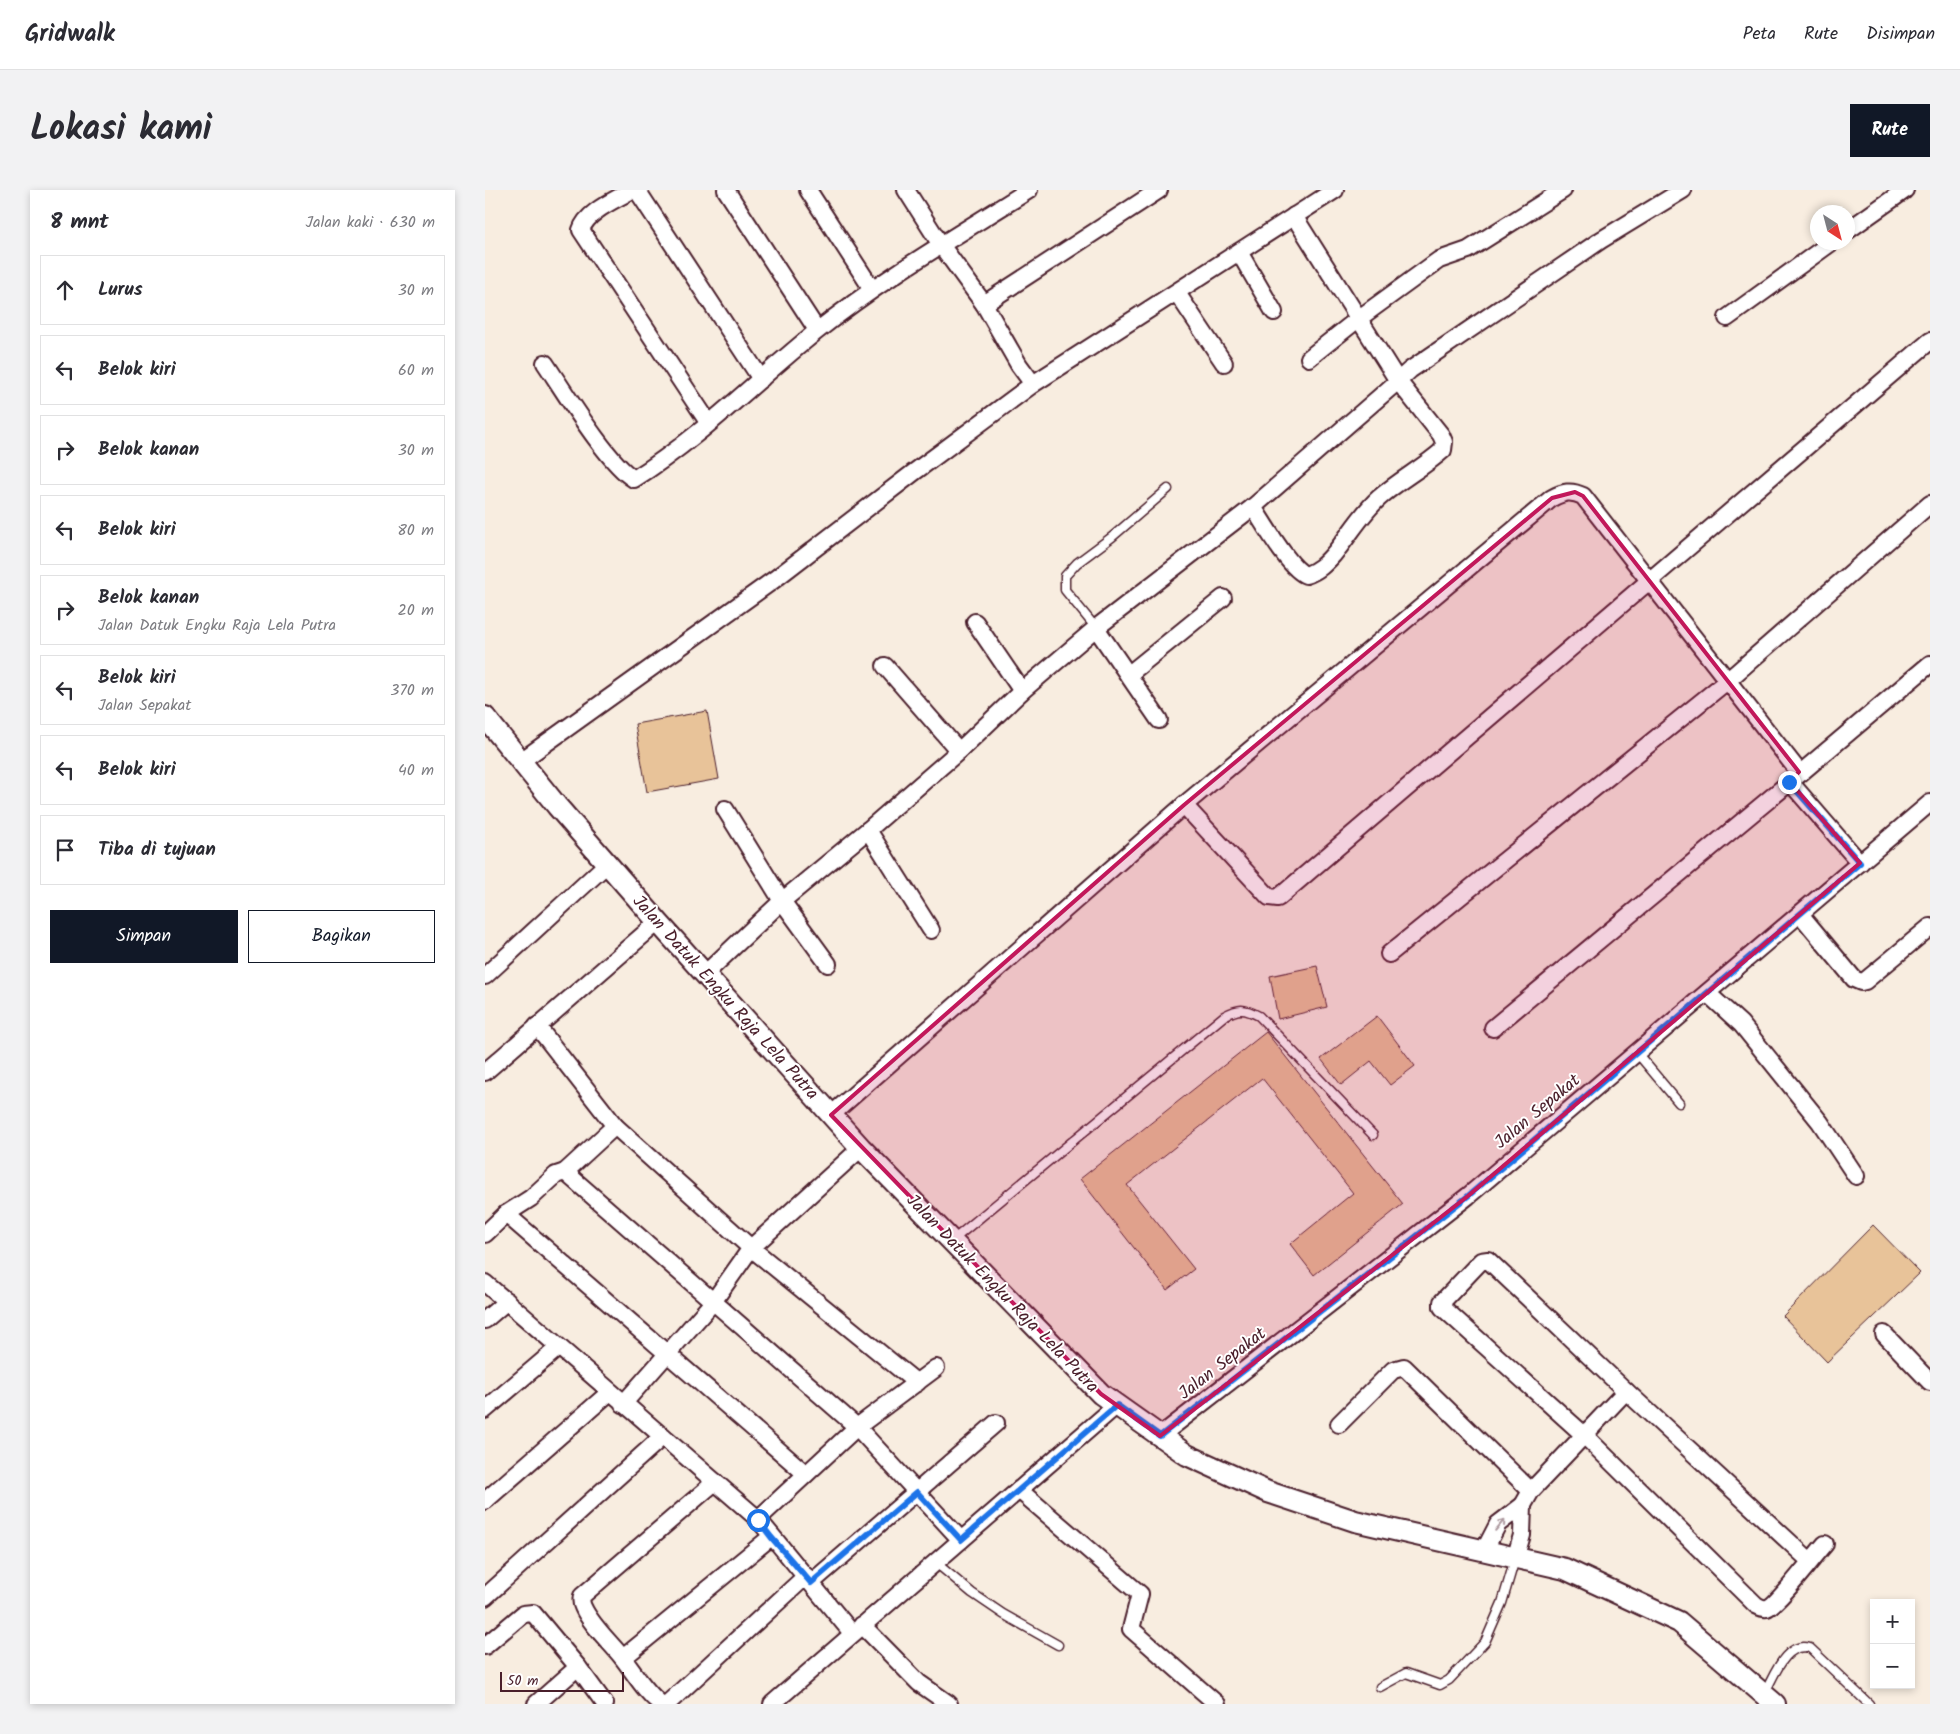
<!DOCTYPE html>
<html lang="id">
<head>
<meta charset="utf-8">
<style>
  :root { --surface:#fff; --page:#f2f2f3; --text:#2b2b33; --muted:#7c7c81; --line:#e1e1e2; --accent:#111827 }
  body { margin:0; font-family:Kalam,sans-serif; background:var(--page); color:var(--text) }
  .controls { position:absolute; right:15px; bottom:15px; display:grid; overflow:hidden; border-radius:0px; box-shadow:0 2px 8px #0003 }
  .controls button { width:45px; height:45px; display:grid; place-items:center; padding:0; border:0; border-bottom:1px solid var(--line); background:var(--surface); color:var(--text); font:25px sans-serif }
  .compass { position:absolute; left:1325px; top:15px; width:45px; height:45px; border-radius:50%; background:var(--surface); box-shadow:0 2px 8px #0003; rotate:144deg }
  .scale { position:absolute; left:15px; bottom:12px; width:124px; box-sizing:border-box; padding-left:5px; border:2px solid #4a1f2b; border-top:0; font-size:14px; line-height:18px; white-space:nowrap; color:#4a1f2b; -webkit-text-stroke:4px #fff; paint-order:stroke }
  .stop { position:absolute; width:15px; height:15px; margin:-11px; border:4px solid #1a73e8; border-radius:50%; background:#fff }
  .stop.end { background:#1a73e8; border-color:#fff; box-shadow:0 1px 5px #0008 }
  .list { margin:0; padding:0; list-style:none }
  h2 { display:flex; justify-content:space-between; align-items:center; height:65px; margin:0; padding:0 20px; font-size:21px }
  h2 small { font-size:16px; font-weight:400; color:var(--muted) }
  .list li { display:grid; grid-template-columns:32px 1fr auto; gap:15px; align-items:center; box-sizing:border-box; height:70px; margin:0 10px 10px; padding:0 10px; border:1px solid var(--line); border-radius:0px }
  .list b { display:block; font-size:19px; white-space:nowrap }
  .list p { margin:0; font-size:16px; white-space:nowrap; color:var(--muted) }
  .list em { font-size:16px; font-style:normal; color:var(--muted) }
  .actions { display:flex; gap:10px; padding:15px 20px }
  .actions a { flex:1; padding:11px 0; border:1px solid var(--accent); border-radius:0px; text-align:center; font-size:18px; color:var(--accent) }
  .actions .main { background:var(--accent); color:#fff }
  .icon { flex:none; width:28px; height:28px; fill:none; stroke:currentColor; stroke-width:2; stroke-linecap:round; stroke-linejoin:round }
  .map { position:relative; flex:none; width:1445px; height:1514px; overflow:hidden; border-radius:0px }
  header { display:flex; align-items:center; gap:30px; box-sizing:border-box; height:70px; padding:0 25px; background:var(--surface); border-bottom:1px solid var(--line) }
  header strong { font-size:24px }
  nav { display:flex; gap:28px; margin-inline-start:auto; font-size:18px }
  .intro { display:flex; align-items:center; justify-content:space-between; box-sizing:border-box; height:120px; padding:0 30px }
  h1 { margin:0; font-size:35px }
  .button { padding:12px 22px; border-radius:0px; background:var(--accent); color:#fff; font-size:18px; font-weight:700 }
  main { display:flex; gap:30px; padding:0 30px }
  aside { flex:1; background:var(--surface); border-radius:0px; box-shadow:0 2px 8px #0003 }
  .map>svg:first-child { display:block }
  .building { fill:#e8c399; stroke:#4a1f2b }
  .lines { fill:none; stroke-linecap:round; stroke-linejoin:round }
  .service-casing { stroke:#4a1f2b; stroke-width:11 }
  .minor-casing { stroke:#4a1f2b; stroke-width:20 }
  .tertiary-casing { stroke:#4a1f2b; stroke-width:24 }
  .service { stroke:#fff; stroke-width:8 }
  .minor { stroke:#fff; stroke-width:16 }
  .tertiary { stroke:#fff; stroke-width:20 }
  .oneway { stroke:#ae9aa0 }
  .route { stroke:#1a73e8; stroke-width:6 }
  .marked { fill:#c2185b; fill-opacity:0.2; stroke:#c2185b; stroke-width:4; stroke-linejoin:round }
  .labels { text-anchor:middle; stroke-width:4; stroke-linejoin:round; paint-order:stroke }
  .street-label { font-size:18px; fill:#4a1f2b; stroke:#fff }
</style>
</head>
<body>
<header>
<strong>Gridwalk</strong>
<nav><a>Peta</a><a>Rute</a><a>Disimpan</a></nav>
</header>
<div class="intro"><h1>Lokasi kami</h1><a class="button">Rute</a></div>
<main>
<aside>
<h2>8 mnt<small>Jalan kaki · 630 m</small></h2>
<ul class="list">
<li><svg class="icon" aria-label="ahead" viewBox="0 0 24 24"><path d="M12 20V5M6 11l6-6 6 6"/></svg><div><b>Lurus</b></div><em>30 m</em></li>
<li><svg class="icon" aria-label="left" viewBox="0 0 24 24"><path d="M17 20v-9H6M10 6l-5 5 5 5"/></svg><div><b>Belok kiri</b></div><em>60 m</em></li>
<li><svg class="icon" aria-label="right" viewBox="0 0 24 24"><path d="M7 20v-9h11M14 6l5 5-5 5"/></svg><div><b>Belok kanan</b></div><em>30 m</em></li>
<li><svg class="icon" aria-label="left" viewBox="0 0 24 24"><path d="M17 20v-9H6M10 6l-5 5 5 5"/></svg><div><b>Belok kiri</b></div><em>80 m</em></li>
<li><svg class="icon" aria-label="right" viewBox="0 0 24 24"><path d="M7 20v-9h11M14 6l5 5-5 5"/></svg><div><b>Belok kanan</b><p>Jalan Datuk Engku Raja Lela Putra</p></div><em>20 m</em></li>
<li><svg class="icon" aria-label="left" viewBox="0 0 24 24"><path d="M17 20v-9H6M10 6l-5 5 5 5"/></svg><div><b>Belok kiri</b><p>Jalan Sepakat</p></div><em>370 m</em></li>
<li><svg class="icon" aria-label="left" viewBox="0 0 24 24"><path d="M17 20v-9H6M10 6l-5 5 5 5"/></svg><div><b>Belok kiri</b></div><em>40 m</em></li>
<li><svg class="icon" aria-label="arrive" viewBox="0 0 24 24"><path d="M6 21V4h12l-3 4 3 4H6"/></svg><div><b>Tiba di tujuan</b></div></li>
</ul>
<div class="actions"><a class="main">Simpan</a><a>Bagikan</a></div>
</aside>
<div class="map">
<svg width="1445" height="1514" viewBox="0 0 1445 1514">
  <rect width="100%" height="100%" fill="#f8ede0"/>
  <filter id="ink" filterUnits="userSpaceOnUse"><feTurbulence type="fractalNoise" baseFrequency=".02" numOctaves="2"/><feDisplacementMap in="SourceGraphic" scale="10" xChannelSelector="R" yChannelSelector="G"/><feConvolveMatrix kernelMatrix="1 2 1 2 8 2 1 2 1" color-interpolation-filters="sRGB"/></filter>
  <g filter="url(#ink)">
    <g class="building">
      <path d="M 222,521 L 234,589 L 162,602 L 150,534 Z"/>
      <path d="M 832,776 L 842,817 L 793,829 L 785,786 Z"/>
      <path d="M 892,826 L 930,876 L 905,895 L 886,871 L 856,895 L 836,869 Z"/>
      <path d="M 781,842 L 918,1014 L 829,1085 L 805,1054 L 868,1003 L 777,888 L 642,995 L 709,1079 L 682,1100 L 595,989 Z"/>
      <path d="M 1388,1035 L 1435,1083 L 1342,1172 L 1298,1126 Z"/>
    </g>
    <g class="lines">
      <defs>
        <g id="service">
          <path d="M 611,438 L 580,400 L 580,386 L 592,373 L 627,347 L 683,299"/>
          <path d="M 1152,863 L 1194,913"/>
          <path d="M 468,1050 L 739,826 C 754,818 759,818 774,826 L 888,945"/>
          <path d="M 450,1372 L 487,1403 L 518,1424 L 573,1455"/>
          <path d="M 895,1497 L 921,1483 L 955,1495 L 964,1490 L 1000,1452 L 1017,1413 L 1030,1369"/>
          <path d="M 1279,1504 C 1289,1487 1300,1451 1325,1458 L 1384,1514"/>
        </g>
        <g id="minor">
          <path d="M 147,0 C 131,10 102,21 96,40 L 223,232"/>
          <path d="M 152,0 L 276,189"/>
          <path d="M 241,0 L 332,140"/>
          <path d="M 323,0 L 387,99"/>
          <path d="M 421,0 L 456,55 L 499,114 L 534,175 L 548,194"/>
          <path d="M 1362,41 L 1420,0"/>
          <path d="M 754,62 L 789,122"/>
          <path d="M 692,103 L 739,173"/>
          <path d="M 499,114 L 674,0"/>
          <path d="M 1242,128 L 1347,52"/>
          <path d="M 824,168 L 873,129 L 954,70 L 983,60 L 1078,0"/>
          <path d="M 60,173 C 79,201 123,274 149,289 C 216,247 271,190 332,141 C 398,88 473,45 544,0"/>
          <path d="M 768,317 C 778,332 805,380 821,385 C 833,381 840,374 848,365 C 864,346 876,324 894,308 C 914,290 938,278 958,260 L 959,252 L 956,245 L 913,191 L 925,180 L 1116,50 L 1198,0"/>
          <path d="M 490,432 L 537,501"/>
          <path d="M 611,438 L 674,530"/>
          <path d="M 400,476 L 474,561"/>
          <path d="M 643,485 L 738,408"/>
          <path d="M 36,571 L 290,389 L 428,283 L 548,194 L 850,0"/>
          <path d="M 699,615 L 784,707 L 793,708 L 1445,151"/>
          <path d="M 240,619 L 297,711 L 343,774"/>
          <path d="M 383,640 L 446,740"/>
          <path d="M 1375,673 L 1305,592 L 1445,474"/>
          <path d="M 1315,724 L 1369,789 L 1376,792 L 1380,791 L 1445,737"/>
          <path d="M 904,764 L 1242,491 L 1445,314"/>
          <path d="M 221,783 L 297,711 L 383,640 L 474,561 L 537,501 L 611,438 L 768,317 L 913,191 L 809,26"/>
          <path d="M 0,786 L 123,673"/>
          <path d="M 1222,803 L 1256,834 L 1335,932 L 1371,986"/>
          <path d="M 52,836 L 130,936 L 266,1058 L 432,1193"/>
          <path d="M 1008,838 L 1305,592"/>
          <path d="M 0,882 L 173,732"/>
          <path d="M 346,925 L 699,615 L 1067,308 C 1078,302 1086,300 1098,306 L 1314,582"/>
          <path d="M 80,982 L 130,936"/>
          <path d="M 21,1024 L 321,1284"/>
          <path d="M 0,1044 L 21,1024 L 46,1008 L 71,985 L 80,982 L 372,1237 L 476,1350"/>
          <path d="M 0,1093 L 273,1329 L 367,1443"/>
          <path d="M 0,1130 L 22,1111"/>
          <path d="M 1399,1144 L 1445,1192"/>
          <path d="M 138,1214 L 228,1112 L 266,1058 L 376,958"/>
          <path d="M 0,1220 L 74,1157"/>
          <path d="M 854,1234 L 908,1180 L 919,1177 L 1046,1301"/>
          <path d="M 675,1246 L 983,1006 L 1445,613"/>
          <path d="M 534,1300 L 655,1404 L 646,1439 L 732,1514"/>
          <path d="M 0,1311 L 125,1202"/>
          <path d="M 273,1329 L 372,1237 L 451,1178"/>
          <path d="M 999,1361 L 1013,1334 L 1038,1315"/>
          <path d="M 1030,1369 L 1037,1345 L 1038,1315 L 1046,1301 L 1141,1201"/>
          <path d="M 1325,1371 L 1141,1201 L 1003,1070 L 996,1071 L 957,1112 L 957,1117 L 1099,1245 L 1271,1415 C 1275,1417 1278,1419 1282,1418 C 1291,1416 1331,1364 1340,1354"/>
          <path d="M 326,1393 L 511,1233"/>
          <path d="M 0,1407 L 177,1247"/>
          <path d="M 377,1435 L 434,1493 L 464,1514"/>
          <path d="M 0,1456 L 38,1424 L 48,1423 L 93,1477 L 120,1514"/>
          <path d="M 138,1468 L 286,1347"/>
          <path d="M 51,1514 L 93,1477"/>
          <path d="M 176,1514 C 159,1501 149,1482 136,1466 C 124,1451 106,1435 98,1417 C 96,1413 96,1410 97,1406 L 230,1292"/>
          <path d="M 182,1514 L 321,1386"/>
          <path d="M 287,1514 L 632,1215"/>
        </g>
        <path id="tertiary" d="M 0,527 L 72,616 L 173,732 L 376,958 L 616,1204 L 702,1265 L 783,1302 L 870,1331 L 1080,1379 L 1194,1432 L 1290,1514"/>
      </defs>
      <use href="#service" class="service-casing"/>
      <use href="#minor" class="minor-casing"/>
      <use href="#tertiary" class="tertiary-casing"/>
      <use href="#service" class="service"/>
      <use href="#minor" class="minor"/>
      <use href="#tertiary" class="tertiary"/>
    </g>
    <defs><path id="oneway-shaft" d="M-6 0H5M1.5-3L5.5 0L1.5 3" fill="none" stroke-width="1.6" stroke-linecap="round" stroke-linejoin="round" transform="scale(1.25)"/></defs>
    <use class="oneway" href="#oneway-shaft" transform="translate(1015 1335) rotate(-50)"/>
  </g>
  <g class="lines" filter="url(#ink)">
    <path class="route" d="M 273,1330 L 286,1347 L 326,1393 L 432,1302 L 476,1350 L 632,1215 L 675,1246 L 983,1006 L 1375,673 L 1304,592"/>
  </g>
  <path class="marked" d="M 1090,302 L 1098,306 L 1314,582 L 1305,592 L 1375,673 L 983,1006 L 675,1246 L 616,1204 L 346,925 L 699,615 L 1067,308 Z"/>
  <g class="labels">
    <g class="street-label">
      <text transform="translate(241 807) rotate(48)" y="6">Jalan Datuk Engku Raja Lela Putra</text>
      <text transform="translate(1052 921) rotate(-40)" y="6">Jalan Sepakat</text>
      <text transform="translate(518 1103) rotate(46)" y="6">Jalan Datuk Engku Raja Lela Putra</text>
      <text transform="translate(737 1173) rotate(-38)" y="6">Jalan Sepakat</text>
    </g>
  </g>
</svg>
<div class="controls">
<button>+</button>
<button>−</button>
</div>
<svg class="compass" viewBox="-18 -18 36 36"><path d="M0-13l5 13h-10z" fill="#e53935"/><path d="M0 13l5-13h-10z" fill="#7c7c81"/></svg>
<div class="scale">50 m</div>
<div class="stop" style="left:273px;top:1330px"></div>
<div class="stop end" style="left:1304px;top:592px"></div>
</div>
</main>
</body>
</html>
